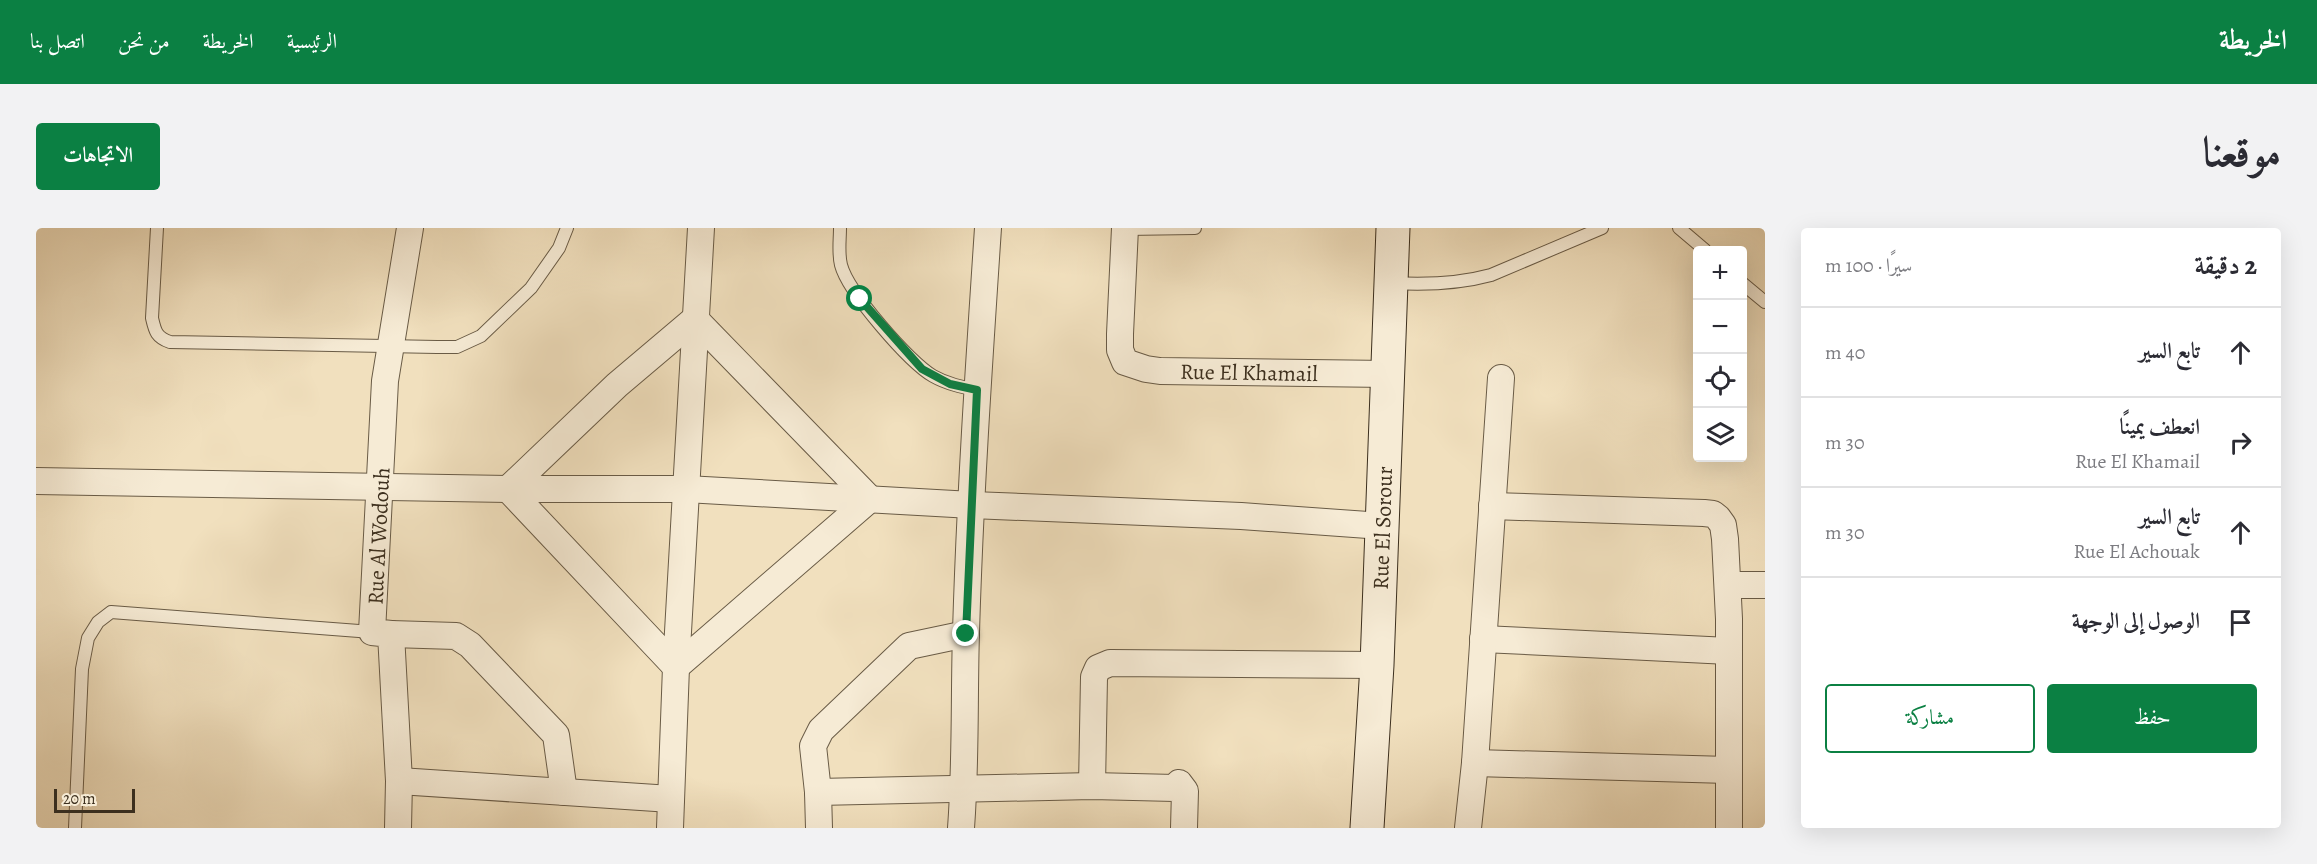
<!DOCTYPE html>
<html lang="ar">
<head>
<meta charset="utf-8">
<style>
  :root { --surface:#fff; --page:#f2f2f3; --text:#2b2b33; --muted:#7c7c81; --line:#e1e1e2; --accent:#0b8043 }
  body { margin:0; font-family:Alegreya,Amiri,serif; background:var(--page); color:var(--text); direction:rtl }
  .controls { position:absolute; right:18px; top:18px; display:grid; overflow:hidden; border-radius:6px; box-shadow:0 6px 24px #0002 }
  .controls button { width:54px; height:54px; display:grid; place-items:center; padding:0; border:0; border-bottom:2px solid var(--line); background:var(--surface); color:var(--text); font:30px sans-serif }
  .scale { position:absolute; left:18px; bottom:15px; width:81px; box-sizing:border-box; padding-left:6px; border:3px solid #3c2f1e; border-top:0; font-size:16px; line-height:21px; white-space:nowrap; color:#3c2f1e; -webkit-text-stroke:4px #f6ebd5; paint-order:stroke }
  .stop { position:absolute; width:18px; height:18px; margin:-14px; border:4px solid #0b8043; border-radius:50%; background:#fff }
  .stop.end { background:#0b8043; border-color:#fff; box-shadow:0 2px 6px #0008 }
  .list { margin:0; padding:0; list-style:none }
  h2 { display:flex; justify-content:space-between; align-items:center; height:78px; margin:0; padding:0 24px; font-size:26px }
  h2 small { font-size:20px; font-weight:400; color:var(--muted) }
  .list li { display:grid; grid-template-columns:39px 1fr auto; gap:18px; align-items:center; box-sizing:border-box; height:90px; padding:0 24px; border-top:2px solid var(--line) }
  .list b { display:block; font-size:22px; white-space:nowrap }
  .list p { margin:0; font-size:20px; white-space:nowrap; color:var(--muted) }
  .list em { font-size:20px; font-style:normal; color:var(--muted) }
  .actions { display:flex; gap:12px; padding:18px 24px }
  .actions a { flex:1; padding:14px 0; border:2px solid var(--accent); border-radius:6px; text-align:center; font-size:21px; color:var(--accent) }
  .actions .main { background:var(--accent); color:#fff }
  .icon { flex:none; width:33px; height:33px; fill:none; stroke:currentColor; stroke-width:2; stroke-linecap:round; stroke-linejoin:round }
  .map { position:relative; flex:none; width:1729px; height:600px; overflow:hidden; direction:ltr; border-radius:6px }
  header { display:flex; align-items:center; gap:36px; box-sizing:border-box; height:84px; padding:0 30px; background:var(--accent); color:#fff }
  header strong { font-size:28px }
  nav { display:flex; gap:33px; margin-inline-start:auto; font-size:21px }
  .intro { display:flex; align-items:center; justify-content:space-between; box-sizing:border-box; height:144px; padding:0 36px }
  h1 { margin:0; font-size:42px }
  .button { padding:15px 27px; border-radius:6px; background:var(--accent); color:#fff; font-size:21px; font-weight:700 }
  main { display:flex; gap:36px; padding:0 36px }
  aside { flex:1; background:var(--surface); border-radius:6px; box-shadow:0 6px 24px #0002 }
  .map>svg:first-child { display:block }
  .lines { fill:none; stroke-linecap:round; stroke-linejoin:round }
  .lane-casing { stroke:#695b46; stroke-width:14 }
  .street-casing { stroke:#695b46; stroke-width:28 }
  .secondary-casing { stroke:#3c2f1e; stroke-width:35 }
  .lane { stroke:#f6ebd5; stroke-width:12 }
  .street { stroke:#f6ebd5; stroke-width:26 }
  .secondary { stroke:#f6ebd5; stroke-width:33 }
  .route { stroke:#0b8043; stroke-width:8 }
  .labels { text-anchor:middle; stroke-width:4.5; stroke-linejoin:round; paint-order:stroke }
  .street-label { font-size:22px; fill:#3c2f1e; stroke:#f6ebd5 }
</style>
</head>
<body>
<header>
<strong>الخريطة</strong>
<nav><a>الرئيسية</a><a>الخريطة</a><a>من نحن</a><a>اتصل بنا</a></nav>
</header>
<div class="intro"><h1>موقعنا</h1><a class="button">الاتجاهات</a></div>
<main>
<aside>
<h2>2 دقيقة<small>سيرًا · 100 m</small></h2>
<ul class="list">
<li><svg class="icon" aria-label="ahead" viewBox="0 0 24 24"><path d="M12 20V5M6 11l6-6 6 6"/></svg><div><b>تابع السير</b></div><em>40 m</em></li>
<li><svg class="icon" aria-label="right" viewBox="0 0 24 24"><path d="M7 20v-9h11M14 6l5 5-5 5"/></svg><div><b>انعطف يمينًا</b><p>Rue El Khamail</p></div><em>30 m</em></li>
<li><svg class="icon" aria-label="ahead" viewBox="0 0 24 24"><path d="M12 20V5M6 11l6-6 6 6"/></svg><div><b>تابع السير</b><p>Rue El Achouak</p></div><em>30 m</em></li>
<li><svg class="icon" aria-label="arrive" viewBox="0 0 24 24"><path d="M6 21V4h12l-3 4 3 4H6"/></svg><div><b>الوصول إلى الوجهة</b></div></li>
</ul>
<div class="actions"><a class="main">حفظ</a><a>مشاركة</a></div>
</aside>
<div class="map">
<svg width="1729" height="600" viewBox="0 0 1729 600">
  <rect width="100%" height="100%" fill="#f1e0be"/>
  <filter id="stains"><feTurbulence type="fractalNoise" baseFrequency=".00333" numOctaves="4"/><feColorMatrix values="0 0 0 0 .2 0 0 0 0 .09 0 0 0 0 .02 0 0 0 .5 -.17"/></filter>
  <radialGradient id="worn" r=".72"><stop offset=".6" stop-color="#630" stop-opacity="0"/><stop offset="1" stop-color="#630" stop-opacity=".3"/></radialGradient>
  <g class="lines">
    <defs>
      <g id="lane">
        <path d="M 121,0 L 116,90 C 119,103 120,109 134,114 L 401,119 L 421,119 L 445,108 L 495,60 L 523,20 L 531,0"/>
        <path d="M 804,0 C 804,12 802,25 805,37 C 812,64 873,134 897,148 C 911,156 926,159 941,162"/>
        <path d="M 1643,0 L 1669,22"/>
        <path d="M 1089,1 L 1159,0"/>
        <path d="M 1356,55 C 1390,57 1422,56 1455,47 L 1566,0"/>
        <path d="M 1706,55 L 1729,74"/>
        <path d="M 39,600 L 46,441 L 52,410 L 62,394 L 75,384 L 336,404"/>
      </g>
      <g id="street">
        <path d="M 1089,0 L 1084,106 L 1084,122 L 1089,134 L 1110,141 L 1124,143 L 1352,146"/>
        <path d="M 659,91 L 581,157 L 472,261 L 640,439 L 834,271"/>
        <path d="M 659,91 L 834,271"/>
        <path d="M 0,253 L 472,261 L 650,261 L 936,277 L 1205,288 L 1346,298"/>
        <path d="M 1456,278 L 1668,285 L 1677,286 L 1682,290 L 1687,297 L 1689,311 L 1693,391 L 1693,600"/>
        <path d="M 1692,357 L 1729,357"/>
        <path d="M 355,406 L 420,408 L 434,417 L 520,507 L 528,564"/>
        <path d="M 1447,411 L 1693,423"/>
        <path d="M 1439,535 L 1692,542"/>
        <path d="M 363,553 L 635,571"/>
        <path d="M 1056,558 L 1058,449 L 1062,440 L 1074,435 L 1341,437"/>
        <path d="M 782,564 L 777,518 L 785,502 L 873,418 L 930,406"/>
        <path d="M 362,600 L 363,553 L 355,406 L 336,404 L 349,153 L 374,0"/>
        <path d="M 634,600 L 640,439 L 665,0"/>
        <path d="M 783,600 L 782,564 L 1056,558 L 1139,560 L 1143,555 L 1149,563 L 1148,600"/>
        <path d="M 925,600 C 930,535 928,470 930,404 C 934,269 943,135 952,0"/>
        <path d="M 1432,600 L 1439,535 L 1465,150"/>
      </g>
      <path id="secondary" d="M 1331,600 L 1341,437 L 1357,0"/>
    </defs>
    <use href="#lane" class="lane-casing"/>
    <use href="#street" class="street-casing"/>
    <use href="#secondary" class="secondary-casing"/>
    <use href="#lane" class="lane"/>
    <use href="#street" class="street"/>
    <use href="#secondary" class="secondary"/>
  </g>
  <g class="lines">
    <path class="route" d="M 824,71 L 886,141 L 914,156 L 941,162 L 930,406"/>
  </g>
  <g class="labels">
    <g class="street-label">
      <text transform="translate(1213 144) rotate(1)" y="8">Rue El Khamail</text>
      <text transform="translate(1346 300) rotate(-88)" y="8">Rue El Sorour</text>
      <text transform="translate(342 308) rotate(-87)" y="8">Rue Al Wodouh</text>
    </g>
  </g>
  <rect width="100%" height="100%" filter="url(#stains)"/>
  <rect width="100%" height="100%" fill="url(#worn)"/>
</svg>
<div class="controls">
<button>+</button>
<button>−</button>
<button><svg class="icon" aria-label="locate" viewBox="0 0 24 24"><circle cx="12" cy="12" r="6"/><path d="M12 2v4M12 18v4M2 12h4M18 12h4"/></svg></button>
<button><svg class="icon" aria-label="layers" viewBox="0 0 24 24"><path d="M12 4l9 5-9 5-9-5zM3 14l9 5 9-5"/></svg></button>
</div>
<div class="scale">20 m</div>
<div class="stop" style="left:824px;top:71px"></div>
<div class="stop end" style="left:930px;top:406px"></div>
</div>
</main>
</body>
</html>
